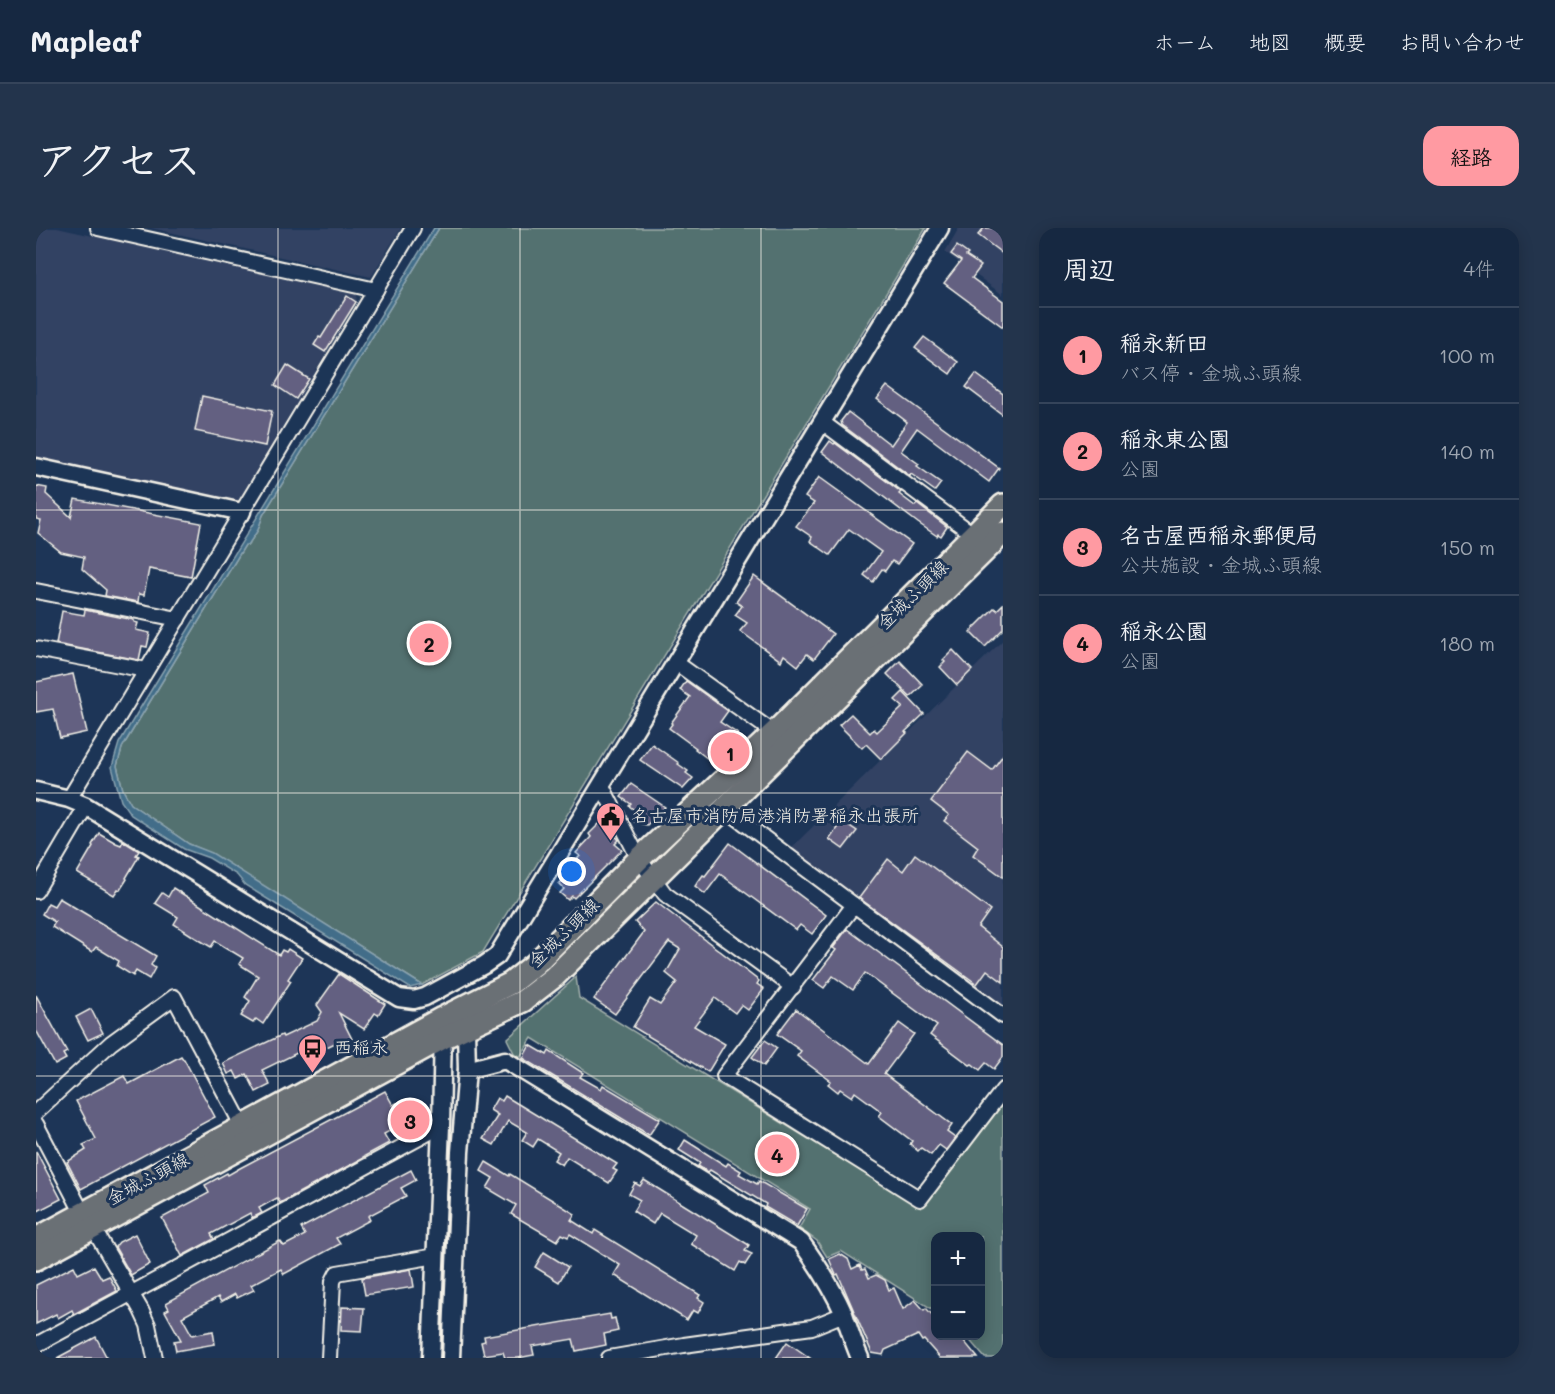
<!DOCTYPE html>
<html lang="ja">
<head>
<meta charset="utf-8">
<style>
  :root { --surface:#162841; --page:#23344c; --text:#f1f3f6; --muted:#9ea6b1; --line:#35445a; --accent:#ff9aa2 }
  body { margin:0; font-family:Mali,"Klee One",sans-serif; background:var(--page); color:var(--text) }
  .controls { position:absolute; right:18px; bottom:18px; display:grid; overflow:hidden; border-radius:12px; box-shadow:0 3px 15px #0003 }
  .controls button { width:54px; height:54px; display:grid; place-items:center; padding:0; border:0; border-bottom:2px solid var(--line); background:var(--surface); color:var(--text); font:30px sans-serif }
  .you { position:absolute; left:536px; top:644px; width:21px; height:21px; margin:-15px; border:4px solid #fff; border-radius:50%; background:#1a73e8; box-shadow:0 0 0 9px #1a73e833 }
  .badge { display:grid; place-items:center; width:39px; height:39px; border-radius:50%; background:var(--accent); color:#111; font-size:20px; font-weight:700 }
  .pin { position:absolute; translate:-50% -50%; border:3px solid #fff; box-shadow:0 2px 6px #0006 }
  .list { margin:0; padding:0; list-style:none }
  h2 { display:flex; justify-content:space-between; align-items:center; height:78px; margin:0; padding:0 24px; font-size:26px }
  h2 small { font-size:20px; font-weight:400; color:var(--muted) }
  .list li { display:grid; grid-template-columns:39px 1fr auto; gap:18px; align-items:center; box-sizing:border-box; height:96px; padding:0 24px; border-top:2px solid var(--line) }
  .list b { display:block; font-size:22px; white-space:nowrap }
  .list p { margin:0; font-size:20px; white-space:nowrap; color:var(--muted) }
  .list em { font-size:20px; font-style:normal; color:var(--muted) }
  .map { position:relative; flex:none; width:967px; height:1130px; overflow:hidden; border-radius:18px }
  header { display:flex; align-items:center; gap:36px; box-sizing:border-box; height:84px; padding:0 30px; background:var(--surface); border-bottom:2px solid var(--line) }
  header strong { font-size:28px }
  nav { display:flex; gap:33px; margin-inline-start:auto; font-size:21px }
  .intro { display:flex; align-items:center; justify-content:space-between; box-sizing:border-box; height:144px; padding:0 36px }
  h1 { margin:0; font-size:42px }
  .button { padding:15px 27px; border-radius:18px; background:var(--accent); color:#111; font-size:21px; font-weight:700 }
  main { display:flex; gap:36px; padding:0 36px }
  aside { flex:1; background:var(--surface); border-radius:18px; box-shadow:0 3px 15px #0003 }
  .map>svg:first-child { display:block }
  .built { fill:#324264 }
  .green { fill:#53716f; stroke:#a4b1ac; stroke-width:1.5 }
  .water { fill:#426d89; stroke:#89a2af; stroke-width:1.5 }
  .building { fill:#646181; stroke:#f4f1e8; stroke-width:1.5 }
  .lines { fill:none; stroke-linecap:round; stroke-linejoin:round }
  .minor-casing { stroke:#f4f1e8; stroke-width:18 }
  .tertiary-casing { stroke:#f4f1e8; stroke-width:21 }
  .primary-casing { stroke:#f4f1e8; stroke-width:26 }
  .minor { stroke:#1d3557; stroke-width:14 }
  .tertiary { stroke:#1d3557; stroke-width:16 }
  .primary { stroke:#6b6f75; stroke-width:21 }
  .grid { fill:none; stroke:#f4f1e8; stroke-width:1.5; stroke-opacity:0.55 }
  .labels { text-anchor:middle; stroke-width:6; stroke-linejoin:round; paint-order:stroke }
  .street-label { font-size:18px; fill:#f4f1e8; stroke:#1d3557 }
  .poi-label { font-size:18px; fill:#f4f1e8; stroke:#1d3557; text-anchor:start }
</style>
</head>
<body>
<header>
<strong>Mapleaf</strong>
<nav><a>ホーム</a><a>地図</a><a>概要</a><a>お問い合わせ</a></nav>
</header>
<div class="intro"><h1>アクセス</h1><a class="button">経路</a></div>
<main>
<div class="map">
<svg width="967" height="1130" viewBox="0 0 967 1130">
  <rect width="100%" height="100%" fill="#1d3557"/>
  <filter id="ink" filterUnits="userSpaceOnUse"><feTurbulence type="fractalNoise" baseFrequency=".0167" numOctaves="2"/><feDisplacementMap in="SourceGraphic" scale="12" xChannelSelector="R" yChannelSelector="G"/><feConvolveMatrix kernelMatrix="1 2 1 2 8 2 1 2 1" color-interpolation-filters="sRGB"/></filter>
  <g filter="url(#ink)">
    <g class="built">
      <path d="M 0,0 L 21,0 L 320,67 L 321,74 L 201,274 L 0,229 Z"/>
      <path d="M 115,0 L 365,0 L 335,49 Z"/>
      <path d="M 923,0 L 967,0 L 967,67 L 909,24 Z"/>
      <path d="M 967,412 L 967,780 L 754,621 Z"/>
    </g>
    <g class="green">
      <path d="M 403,0 L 890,0 L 447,724 L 386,757 L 176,626 L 153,616 L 95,576 L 87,562 L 81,538 L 86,520 L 90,513 L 209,317 L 212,317 L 222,302 L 227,287 Z"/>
      <path d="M 540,749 L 543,770 L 885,980 L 967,873 L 967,1130 L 949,1130 L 930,1108 L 945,1108 L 945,1008 L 900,1008 L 899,1083 L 805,1023 L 791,1029 L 781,1013 L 763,1000 L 774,981 L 496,810 L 484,829 L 478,825 L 471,811 Z"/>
    </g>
    <path class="water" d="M 398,0 L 403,0 L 227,287 L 222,302 L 212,317 L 209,317 L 90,513 L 86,520 L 81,538 L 87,562 L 95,576 L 153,616 L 176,625 L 386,757 L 374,760 L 209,657 L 201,647 L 173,630 L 148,621 L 95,587 L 85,573 L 76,539 L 83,515 L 106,477 Z"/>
    <g class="building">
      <path d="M 948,0 L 967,0 L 967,26 L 942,7 Z"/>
      <path d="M 921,18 L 932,26 L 930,28 L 945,38 L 936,50 L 967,73 L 967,99 L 908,55 L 925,33 L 915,26 Z"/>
      <path d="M 311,68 L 320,74 L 289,124 L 278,117 L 283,109 L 285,110 Z"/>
      <path d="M 888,109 L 922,134 L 914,146 L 879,120 Z"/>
      <path d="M 251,137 L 273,151 L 260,171 L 239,157 Z"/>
      <path d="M 940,146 L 967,166 L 967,187 L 930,159 Z"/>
      <path d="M 851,158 L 963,240 L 953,254 L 881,200 L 865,223 L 883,236 L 881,238 L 905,255 L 899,263 L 875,246 L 874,248 L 806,197 L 805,193 L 812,184 L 855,217 L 871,194 L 841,171 Z"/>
      <path d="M 166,168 L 236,183 L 229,218 L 159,203 Z"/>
      <path d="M 794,213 L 798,216 L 799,215 L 865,264 L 863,266 L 879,278 L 881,276 L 910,298 L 911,299 L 905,308 L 902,306 L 901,308 L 882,295 L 824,251 L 823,252 L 786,224 Z"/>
      <path d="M 783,249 L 876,316 L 861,336 L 856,333 L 849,343 L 846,341 L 837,354 L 828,347 L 845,324 L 813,301 L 794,327 L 774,313 L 776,309 L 760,298 L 778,275 L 769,269 Z"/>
      <path d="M 0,258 L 11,260 L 10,266 L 35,289 L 39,271 L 165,295 L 155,349 L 113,341 L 108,367 L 103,366 L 102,374 L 69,368 L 70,362 L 46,341 L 48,329 L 25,324 L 2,305 L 5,292 L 0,291 Z"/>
      <path d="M 718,348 L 797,406 L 778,431 L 771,426 L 762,438 L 748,427 L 745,433 L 704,403 L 711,395 L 699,387 L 706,378 L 700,374 Z"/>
      <path d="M 967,376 L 967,401 L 949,419 L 934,404 L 958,380 L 961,382 Z"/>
      <path d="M 49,382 L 98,392 L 98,394 L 102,395 L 100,402 L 114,405 L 111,419 L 106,418 L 103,432 L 20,416 L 26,383 L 48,387 Z"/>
      <path d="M 917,422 L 936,442 L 921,457 L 904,439 L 909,434 L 907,432 Z"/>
      <path d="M 864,433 L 887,457 L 874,469 L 851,446 Z"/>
      <path d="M 37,446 L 51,504 L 24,510 L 17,481 L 0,484 L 0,454 Z"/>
      <path d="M 650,453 L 692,483 L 684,494 L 702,506 L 681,527 L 676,534 L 659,521 L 660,520 L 633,500 L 636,496 L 635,495 L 654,469 L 644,462 Z"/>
      <path d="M 867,464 L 888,486 L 869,504 L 871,505 L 845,531 L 830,516 L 826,520 L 803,497 L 815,486 L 834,505 L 838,501 L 841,504 L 867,479 L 859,472 Z"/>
      <path d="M 616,516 L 643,535 L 642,536 L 652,543 L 650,545 L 657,550 L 647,561 L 604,532 Z"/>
      <path d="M 932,524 L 956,542 L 967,527 L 967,649 L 937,627 L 942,619 L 908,593 L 913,587 L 895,573 Z"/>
      <path d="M 595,556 L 629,579 L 611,597 L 598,594 L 604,586 L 593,578 L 595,576 L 585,569 Z"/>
      <path d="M 568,591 L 578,601 L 576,604 L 583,612 L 579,616 L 586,622 L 538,670 L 536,668 L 532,672 L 524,665 L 528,661 L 523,656 L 536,643 L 533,640 L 544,628 L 540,625 L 555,609 L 553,606 Z"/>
      <path d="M 806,593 L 821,603 L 807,621 L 793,611 Z"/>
      <path d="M 63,605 L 80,615 L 85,617 L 87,613 L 103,623 L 100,627 L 103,628 L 90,650 L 91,651 L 84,662 L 82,661 L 78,667 L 41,645 L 57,618 L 56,617 Z"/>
      <path d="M 694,615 L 790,687 L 776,706 L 764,697 L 760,702 L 684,646 L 669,666 L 659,658 L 667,647 L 669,648 Z"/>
      <path d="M 879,626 L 954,682 L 942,699 L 967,719 L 967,754 L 951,742 L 941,756 L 823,670 L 852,631 L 867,643 Z"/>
      <path d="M 137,660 L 243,727 L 246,722 L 250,724 L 252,721 L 266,730 L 252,751 L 255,753 L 227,796 L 220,791 L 217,795 L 205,788 L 214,773 L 209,769 L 222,748 L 203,736 L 207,730 L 179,713 L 175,719 L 160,710 L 138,696 L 142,689 L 119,675 L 126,665 L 132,669 Z"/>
      <path d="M 23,670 L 120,728 L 115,737 L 119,740 L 113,751 L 100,743 L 97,748 L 81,738 L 83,733 L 60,719 L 56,724 L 16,699 L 19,694 L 6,686 L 12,675 L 18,678 Z"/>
      <path d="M 620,674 L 723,753 L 721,756 L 728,761 L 712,782 L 705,777 L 699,785 L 679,770 L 658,798 L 689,816 L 672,844 L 597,799 L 614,771 L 624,777 L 641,754 L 630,745 L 644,721 L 633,714 L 579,786 L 558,771 L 608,704 L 599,694 Z"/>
      <path d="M 811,701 L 967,817 L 967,829 L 958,841 L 950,835 L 944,842 L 936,836 L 934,837 L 894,807 L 901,798 L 829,745 L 817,762 L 797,748 L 788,760 L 777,752 L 800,722 L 797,720 Z"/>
      <path d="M 303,746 L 349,776 L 342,787 L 339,785 L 328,801 L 303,785 L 318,815 L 305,821 L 301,814 L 272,828 L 269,821 L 226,842 L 234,857 L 220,864 L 211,846 L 202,851 L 198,843 L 192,846 L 187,835 L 246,807 L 247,809 L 281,793 L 286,784 L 281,777 Z"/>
      <path d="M 0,767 L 31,824 L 27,826 L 30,831 L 19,837 L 0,802 Z"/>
      <path d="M 55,781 L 67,805 L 52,812 L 40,789 Z"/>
      <path d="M 760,781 L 833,836 L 863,795 L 878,806 L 848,846 L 916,897 L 911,904 L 919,910 L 910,922 L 903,917 L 895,927 L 885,920 L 882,923 L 874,916 L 876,913 L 843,888 L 846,884 L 819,864 L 816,869 L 804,861 L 802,864 L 792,856 L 795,853 L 761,828 L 765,823 L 741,806 Z"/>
      <path d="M 729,812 L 741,820 L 728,838 L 716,829 Z"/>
      <path d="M 494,817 L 511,827 L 513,823 L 547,845 L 544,849 L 565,861 L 567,857 L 624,891 L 613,907 L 487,830 Z"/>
      <path d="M 145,828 L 147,831 L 148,831 L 179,889 L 45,961 L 31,934 L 50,922 L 47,917 L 60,911 L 40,873 L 88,848 L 93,856 Z"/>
      <path d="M 349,863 L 357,877 L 361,875 L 366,886 L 377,880 L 383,890 L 381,891 L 383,895 L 381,895 L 383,900 L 371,906 L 366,896 L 348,906 L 353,915 L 327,929 L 327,930 L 244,975 L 241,970 L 223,980 L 226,985 L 216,990 L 214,985 L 175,1006 L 178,1011 L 146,1028 L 126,990 L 173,965 L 169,957 L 191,945 L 192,947 L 204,940 Z"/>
      <path d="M 469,868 L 581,936 L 577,941 L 581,943 L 573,955 L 531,929 L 526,937 L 518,932 L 523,924 L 502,911 L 497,919 L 486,912 L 491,904 L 472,893 L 458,917 L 447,911 L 462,887 L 454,882 L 461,870 L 466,873 Z"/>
      <path d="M 649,912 L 690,938 L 692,935 L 705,943 L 703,946 L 721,956 L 723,953 L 771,981 L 761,998 L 729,979 L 730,976 L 674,942 L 672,944 L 662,938 L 664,935 L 643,922 Z"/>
      <path d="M 0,923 L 25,971 L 0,984 Z"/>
      <path d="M 450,934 L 473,948 L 474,946 L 539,986 L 535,992 L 557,1006 L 559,1002 L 664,1067 L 662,1070 L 668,1074 L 662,1085 L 657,1082 L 651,1092 L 578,1047 L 584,1037 L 534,1006 L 532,1009 L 526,1006 L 521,1013 L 475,986 L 480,977 L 451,960 L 457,950 L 445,943 Z"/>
      <path d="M 375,942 L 380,952 L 365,960 L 370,968 L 332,988 L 334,992 L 300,1010 L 304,1016 L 248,1046 L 245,1041 L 215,1057 L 218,1062 L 201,1070 L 199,1066 L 185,1074 L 182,1069 L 146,1089 L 156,1107 L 177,1103 L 179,1116 L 140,1123 L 138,1113 L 145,1112 L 129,1083 L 133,1081 L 130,1075 L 244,1013 L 248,1018 L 269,1007 L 265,1000 Z"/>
      <path d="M 608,952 L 713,1017 L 709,1023 L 716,1026 L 709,1037 L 704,1034 L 699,1043 L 655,1016 L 660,1007 L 624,985 L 617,996 L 597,983 L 604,972 L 593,966 L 599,955 L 604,958 Z"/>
      <path d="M 99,1006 L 114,1036 L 95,1047 L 79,1019 L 83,1014 Z"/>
      <path d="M 508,1024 L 532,1039 L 523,1054 L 499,1039 Z"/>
      <path d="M 804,1026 L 812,1031 L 816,1041 L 824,1037 L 826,1042 L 829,1041 L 833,1050 L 840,1047 L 849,1052 L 853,1062 L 858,1060 L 867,1081 L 879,1072 L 888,1082 L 890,1080 L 900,1091 L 900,1107 L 923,1107 L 942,1130 L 904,1130 L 888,1112 L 886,1113 L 882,1107 L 849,1122 L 847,1127 L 836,1125 L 802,1046 L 800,1047 L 793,1031 Z"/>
      <path d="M 38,1038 L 42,1046 L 58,1038 L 66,1051 L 73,1048 L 81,1063 L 38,1086 L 36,1082 L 22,1090 L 20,1086 L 0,1096 L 0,1057 Z"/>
      <path d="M 375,1041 L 378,1059 L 329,1067 L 326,1050 Z"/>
      <path d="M 306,1079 L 328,1080 L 326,1103 L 305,1102 Z"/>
      <path d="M 574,1086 L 575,1091 L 579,1090 L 582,1103 L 568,1106 L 570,1117 L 540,1123 L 537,1111 L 496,1118 L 498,1127 L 482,1130 L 469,1130 L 467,1124 L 448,1127 L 445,1114 L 449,1113 L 448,1108 Z"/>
      <path d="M 60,1109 L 71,1130 L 21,1130 Z"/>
      <path d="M 751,1114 L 774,1130 L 740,1130 Z"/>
    </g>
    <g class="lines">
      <defs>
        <g id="minor">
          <path d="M 62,0 L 340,62"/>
          <path d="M 786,194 L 938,307"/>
          <path d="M 0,363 L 142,391"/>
          <path d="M 0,421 L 110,442"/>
          <path d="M 639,434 L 738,505"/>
          <path d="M 565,556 L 603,631 L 629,666 L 757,759"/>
          <path d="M 33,571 L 377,0"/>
          <path d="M 688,580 L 967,788"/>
          <path d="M 0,663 L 50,578"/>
          <path d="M 818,677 L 688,848 L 884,971 L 967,862"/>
          <path d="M 0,884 L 75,815 L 138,769 L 207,899"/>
          <path d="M 0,896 L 47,986"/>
          <path d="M 57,1000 L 105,1082 L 112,1097 L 119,1130"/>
          <path d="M 0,1117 L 405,898"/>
          <path d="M 293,1130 L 297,1053 L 301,1045 L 400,1028"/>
          <path d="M 573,1130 L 648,1117 L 776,1099 L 808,1086"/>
        </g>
        <g id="tertiary">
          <path d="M 0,239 L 206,284"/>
          <path d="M 0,563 L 33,571 L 50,578 L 363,770 L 378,772 L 389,769 L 448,737 L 461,728 L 904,0"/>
          <path d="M 431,842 L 469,832 L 765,1014 C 781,1036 797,1061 808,1086 C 813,1101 818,1116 824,1130"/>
          <path d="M 395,1130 L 405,898 L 407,801"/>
          <path d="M 415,1130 L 424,924 L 431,842 L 430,800 L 420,796"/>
        </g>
        <g id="primary">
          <path d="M 0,1011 L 406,790 L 475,755 L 499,736 L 603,631 L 738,505 L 967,277"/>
          <path d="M 0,1031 L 407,810 L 487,773 L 518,749 L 967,305"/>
        </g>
      </defs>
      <use href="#minor" class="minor-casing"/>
      <use href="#tertiary" class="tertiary-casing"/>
      <use href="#primary" class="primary-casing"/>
      <use href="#minor" class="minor"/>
      <use href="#tertiary" class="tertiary"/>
      <use href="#primary" class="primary"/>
    </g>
  </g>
  <path class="grid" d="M 242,0 L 242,1130M 484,0 L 484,1130M 725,0 L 725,1130M 0,282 L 967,282M 0,565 L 967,565M 0,848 L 967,848"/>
  <defs>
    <symbol id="civic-pin" viewBox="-11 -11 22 30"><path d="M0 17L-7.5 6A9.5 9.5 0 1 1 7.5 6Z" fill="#ff9aa2" stroke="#1d3557"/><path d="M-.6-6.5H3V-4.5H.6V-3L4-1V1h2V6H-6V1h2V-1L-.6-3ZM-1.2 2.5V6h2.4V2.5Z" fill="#111"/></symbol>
    <symbol id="bus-pin" viewBox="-11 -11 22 30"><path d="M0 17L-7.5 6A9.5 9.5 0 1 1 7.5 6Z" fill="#ff9aa2" stroke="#1d3557"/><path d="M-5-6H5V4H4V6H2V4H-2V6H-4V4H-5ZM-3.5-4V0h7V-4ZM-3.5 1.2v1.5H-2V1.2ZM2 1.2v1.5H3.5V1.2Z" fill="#111"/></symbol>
  </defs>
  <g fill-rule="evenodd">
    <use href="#civic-pin" x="558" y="572" width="33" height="45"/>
    <use href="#bus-pin" x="260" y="804" width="33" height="45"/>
  </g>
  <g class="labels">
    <g class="street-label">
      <text transform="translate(877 367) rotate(-44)" y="6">金城ふ頭線</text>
      <text transform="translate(528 705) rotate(-44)" y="6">金城ふ頭線</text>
      <text transform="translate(112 951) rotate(-28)" y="6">金城ふ頭線</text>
    </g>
    <g class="poi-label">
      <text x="595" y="594">名古屋市消防局港消防署稲永出張所</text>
      <text x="298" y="826">西稲永</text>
    </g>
  </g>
</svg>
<div class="controls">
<button>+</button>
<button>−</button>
</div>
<div class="you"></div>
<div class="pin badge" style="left:694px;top:524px">1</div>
<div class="pin badge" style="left:393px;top:415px">2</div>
<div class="pin badge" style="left:374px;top:892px">3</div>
<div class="pin badge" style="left:741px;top:926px">4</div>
</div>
<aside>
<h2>周辺<small>4件</small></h2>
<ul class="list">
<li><span class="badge">1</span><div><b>稲永新田</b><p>バス停 · 金城ふ頭線</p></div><em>100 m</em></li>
<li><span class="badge">2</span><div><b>稲永東公園</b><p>公園</p></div><em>140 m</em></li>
<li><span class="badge">3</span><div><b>名古屋西稲永郵便局</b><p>公共施設 · 金城ふ頭線</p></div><em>150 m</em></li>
<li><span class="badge">4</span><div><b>稲永公園</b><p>公園</p></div><em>180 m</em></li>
</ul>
</aside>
</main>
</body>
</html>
